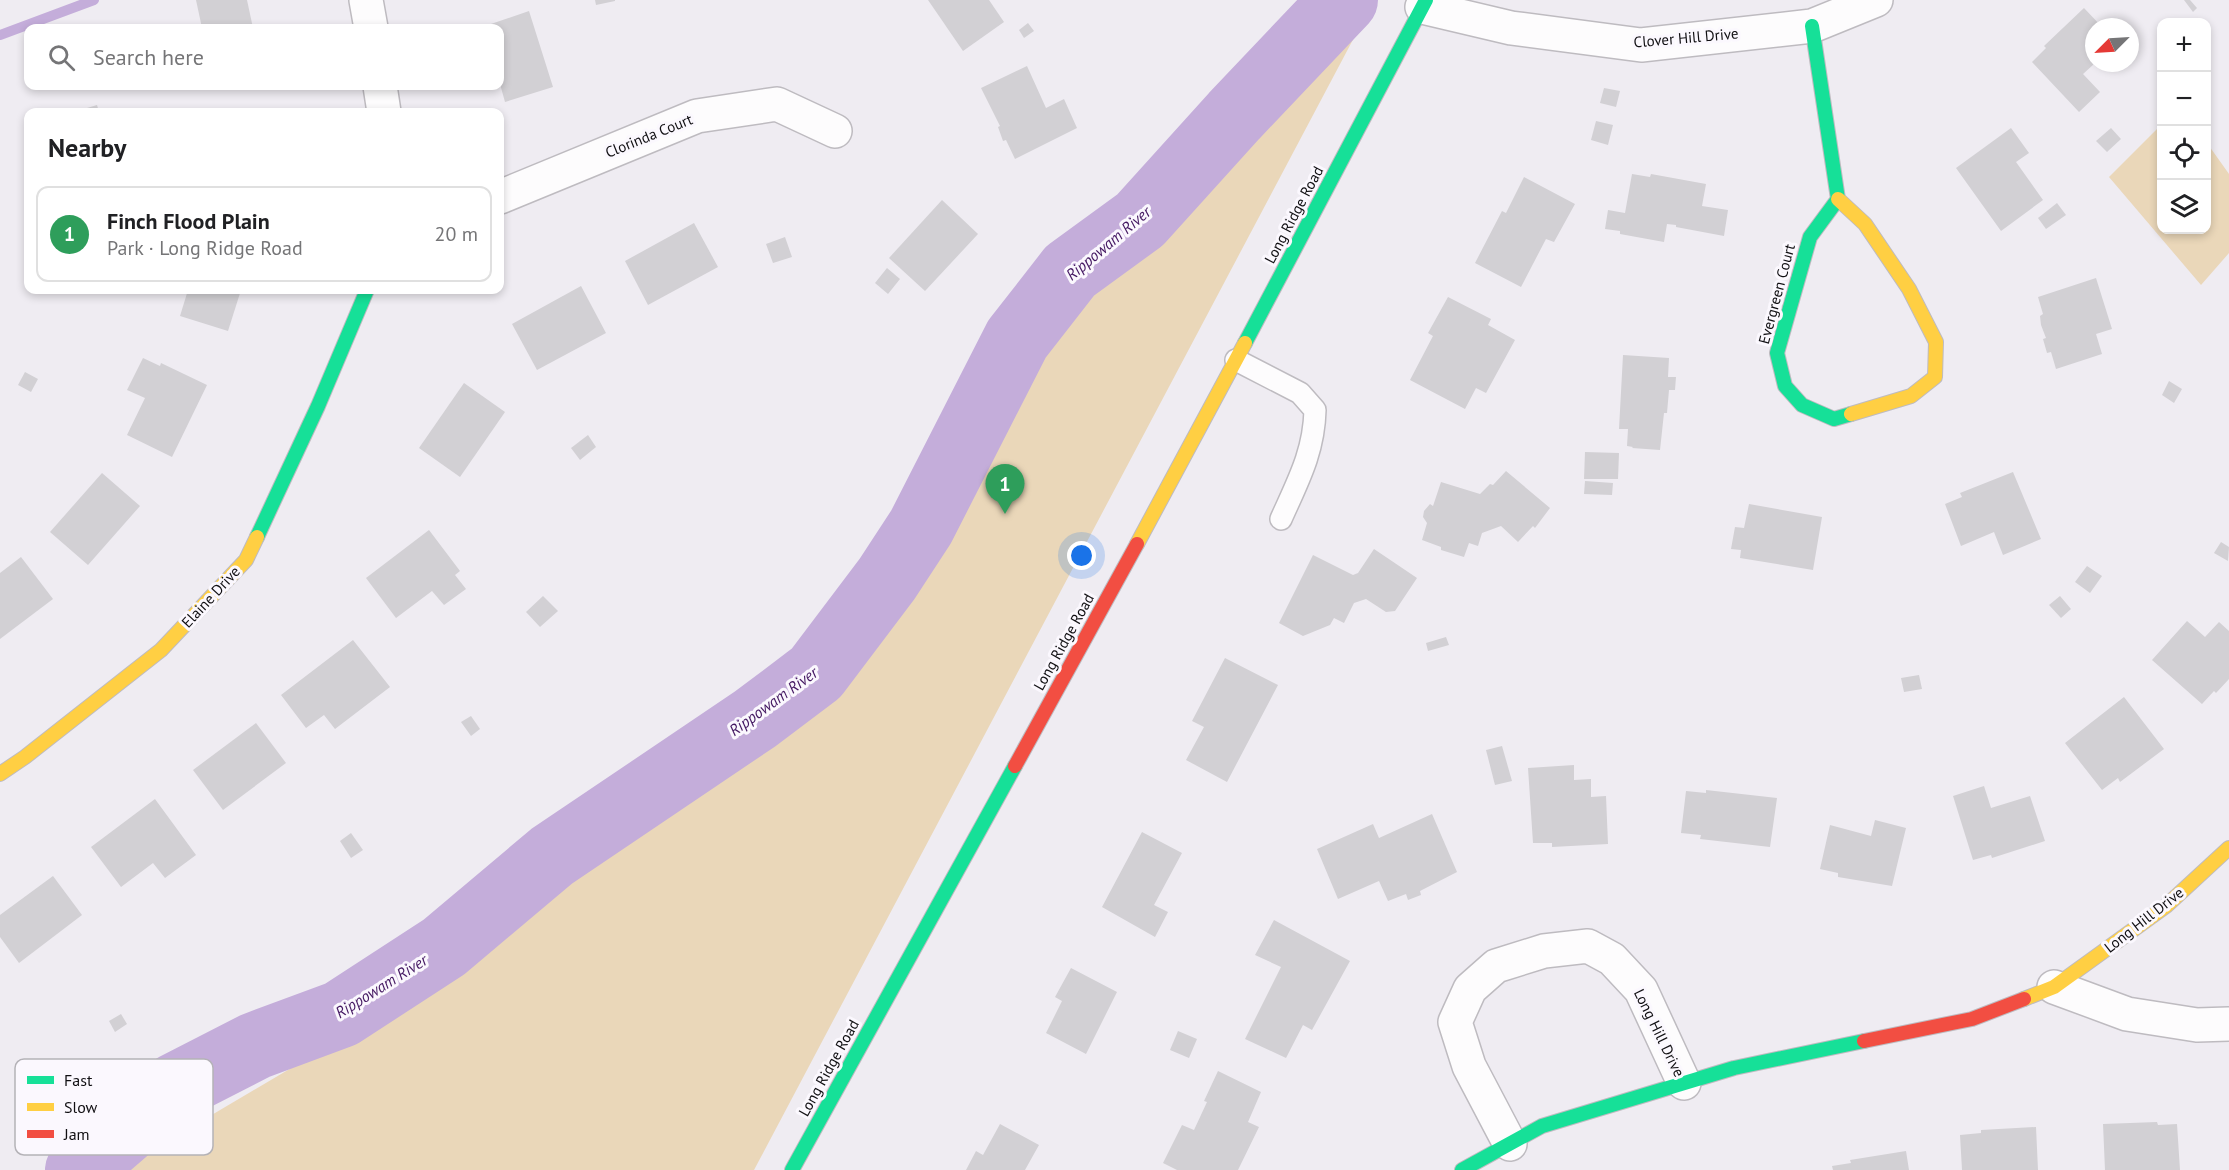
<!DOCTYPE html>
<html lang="en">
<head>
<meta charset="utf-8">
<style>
  :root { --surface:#fff; --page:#f2f2f2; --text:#202124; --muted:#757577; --line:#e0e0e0; --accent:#d93025 }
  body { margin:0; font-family:"PT Sans",sans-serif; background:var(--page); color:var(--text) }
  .controls { position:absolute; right:18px; top:18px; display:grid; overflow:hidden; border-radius:12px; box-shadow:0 3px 9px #0003 }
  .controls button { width:54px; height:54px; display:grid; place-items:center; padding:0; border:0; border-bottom:2px solid var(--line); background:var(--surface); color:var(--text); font:30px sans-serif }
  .compass { position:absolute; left:2085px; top:18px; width:54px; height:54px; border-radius:50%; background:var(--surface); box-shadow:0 3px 9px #0003; rotate:246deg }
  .you { position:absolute; left:1082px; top:556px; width:21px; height:21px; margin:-15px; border:4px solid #fff; border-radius:50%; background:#1a73e8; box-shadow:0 0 0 9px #1a73e833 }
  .badge { display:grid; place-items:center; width:39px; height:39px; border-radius:50%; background:var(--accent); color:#fff; font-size:20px; font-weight:700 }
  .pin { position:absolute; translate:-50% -50px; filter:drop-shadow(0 2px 3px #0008) }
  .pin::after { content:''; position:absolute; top:32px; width:21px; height:18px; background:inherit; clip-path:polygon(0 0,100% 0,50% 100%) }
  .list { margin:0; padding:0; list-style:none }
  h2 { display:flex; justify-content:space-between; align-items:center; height:78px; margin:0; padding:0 24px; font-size:26px }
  h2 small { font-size:20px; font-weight:400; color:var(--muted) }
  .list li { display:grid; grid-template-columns:39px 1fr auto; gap:18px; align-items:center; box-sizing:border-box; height:96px; margin:0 12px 12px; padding:0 12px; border:2px solid var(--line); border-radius:12px }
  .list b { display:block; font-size:22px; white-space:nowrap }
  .list p { margin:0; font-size:20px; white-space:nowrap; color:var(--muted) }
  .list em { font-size:20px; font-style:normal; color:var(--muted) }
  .icon { flex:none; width:33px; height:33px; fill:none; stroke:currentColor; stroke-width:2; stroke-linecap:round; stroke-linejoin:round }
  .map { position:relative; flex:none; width:2229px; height:1170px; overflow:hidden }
  .search { position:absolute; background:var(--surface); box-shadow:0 3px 9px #0003; left:24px; top:24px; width:480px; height:66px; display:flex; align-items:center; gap:15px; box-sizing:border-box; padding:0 21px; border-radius:12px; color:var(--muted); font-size:22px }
  .panel { position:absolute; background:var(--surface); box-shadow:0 3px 9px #0003; left:24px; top:108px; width:480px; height:186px; border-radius:12px }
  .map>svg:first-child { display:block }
  .green { fill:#ead7b9 }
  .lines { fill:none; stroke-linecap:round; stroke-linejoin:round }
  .stream { stroke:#c4adda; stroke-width:10 }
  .river { stroke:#c4adda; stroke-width:68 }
  .building { fill:#d2d0d4 }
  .lane-casing { stroke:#bebbc0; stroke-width:24 }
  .street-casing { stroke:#bebbc0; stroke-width:36 }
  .fast-casing { stroke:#bebbc0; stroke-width:16 }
  .slow-casing { stroke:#bebbc0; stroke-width:16 }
  .jam-casing { stroke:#bebbc0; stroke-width:16 }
  .lane { stroke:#fdfcfd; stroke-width:21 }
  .street { stroke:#fdfcfd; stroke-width:33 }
  .fast { stroke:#16e098; stroke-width:14 }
  .slow { stroke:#ffcf43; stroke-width:14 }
  .jam { stroke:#f24e42; stroke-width:14 }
  .labels { text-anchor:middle; stroke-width:6; stroke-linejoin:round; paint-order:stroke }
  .street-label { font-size:15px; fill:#100f12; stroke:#fbf8fe }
  .water-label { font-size:16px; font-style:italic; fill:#441862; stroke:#fbf8fe }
  .key { fill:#fbf8fe; stroke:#b4b2b7; stroke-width:1.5 }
  .key-label { font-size:16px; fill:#100f12 }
</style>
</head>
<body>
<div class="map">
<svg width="2229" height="1170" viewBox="0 0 2229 1170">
  <rect width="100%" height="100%" fill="#efecf2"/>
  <g class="green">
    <path d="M 1310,0 L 1374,0 L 754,1170 L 126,1170 L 144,1155 L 337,1041 L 474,943 L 631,836 L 787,720 L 833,663 L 983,365 L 1295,3 Z"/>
    <path d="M 2161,125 L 2162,230 L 2206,230 L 2207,143 L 2229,174 L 2229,253 L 2201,285 L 2109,177 Z"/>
  </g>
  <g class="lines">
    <path class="stream" d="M 0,35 L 94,0"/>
    <path class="river" d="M 79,1170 L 175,1087 L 255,1046 L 341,1014 L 444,947 L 552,856 L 755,719 L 816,673 L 887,579 L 921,527 L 1017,339 L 1070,271 L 1140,220 L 1234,116 L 1344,0"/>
  </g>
  <g class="building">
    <path d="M 196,0 L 247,0 L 253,28 L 202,28 Z"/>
    <path d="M 595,0 L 615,0 L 615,1 L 596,5 Z"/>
    <path d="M 928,0 L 989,0 L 1004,22 L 963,51 Z"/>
    <path d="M 2184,0 L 2190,0 L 2197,8 L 2193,12 Z"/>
    <path d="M 2084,8 L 2102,27 L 2094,27 L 2094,64 L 2083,74 L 2100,92 L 2079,112 L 2032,62 L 2046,48 L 2044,46 Z"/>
    <path d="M 529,11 L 553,87 L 505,102 L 500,84 L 500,28 L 482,28 L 482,27 Z"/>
    <path d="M 1028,23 L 1034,31 L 1024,38 L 1019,30 Z"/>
    <path d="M 1027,66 L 1046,108 L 1064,99 L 1077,128 L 1015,159 L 1006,140 L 1003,141 L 998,127 L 1000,126 L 981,88 Z"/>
    <path d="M 1604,88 L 1620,91 L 1616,107 L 1600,103 Z"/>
    <path d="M 97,105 L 99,112 L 89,112 L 87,108 Z"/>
    <path d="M 216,108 L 266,110 L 266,112 L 216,112 Z"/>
    <path d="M 1596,121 L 1613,125 L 1608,145 L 1591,140 Z"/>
    <path d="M 2011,128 L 2029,153 L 2016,162 L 2043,200 L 2001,231 L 1956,168 Z"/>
    <path d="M 2111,128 L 2121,139 L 2107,152 L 2096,141 Z"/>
    <path d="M 1632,174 L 1650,177 L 1651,174 L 1706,184 L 1702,206 L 1728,210 L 1724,236 L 1676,227 L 1676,225 L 1667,224 L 1664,242 L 1620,234 L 1620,231 L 1605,229 L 1608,210 L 1625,213 Z"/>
    <path d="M 1524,177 L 1575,204 L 1554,242 L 1546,239 L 1521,287 L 1475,263 L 1502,211 L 1506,213 Z"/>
    <path d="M 942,200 L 978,234 L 925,291 L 889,258 Z"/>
    <path d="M 2057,203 L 2066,215 L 2046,229 L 2038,218 Z"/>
    <path d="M 694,223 L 718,267 L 648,305 L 625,261 Z"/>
    <path d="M 785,237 L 792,257 L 773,263 L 766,244 Z"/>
    <path d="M 887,268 L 900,279 L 888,294 L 875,283 Z"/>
    <path d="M 2096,278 L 2112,329 L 2096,334 L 2102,354 L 2056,369 L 2051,352 L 2047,353 L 2043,339 L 2046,338 L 2041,325 L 2040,316 L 2043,314 L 2038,297 Z"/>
    <path d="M 581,286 L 606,333 L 537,370 L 512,324 Z"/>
    <path d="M 188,290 L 241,290 L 228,331 L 180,316 Z"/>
    <path d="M 1448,297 L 1491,319 L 1488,325 L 1515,340 L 1486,393 L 1476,388 L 1465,409 L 1410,380 L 1433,336 L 1428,333 Z"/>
    <path d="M 1623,355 L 1669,358 L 1668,377 L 1676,377 L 1675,390 L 1669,390 L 1667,413 L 1664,413 L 1660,450 L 1632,448 L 1633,447 L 1627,446 L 1628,429 L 1619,429 Z"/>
    <path d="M 143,358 L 160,366 L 161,363 L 207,385 L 172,457 L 127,435 L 145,398 L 127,390 Z"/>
    <path d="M 25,372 L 38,379 L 31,392 L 18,385 Z"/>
    <path d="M 2169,381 L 2182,389 L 2174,403 L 2162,395 Z"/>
    <path d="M 464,383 L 505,412 L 460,477 L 419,448 Z"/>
    <path d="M 588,435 L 596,447 L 580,460 L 571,448 Z"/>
    <path d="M 1585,452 L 1619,453 L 1618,479 L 1584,479 Z"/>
    <path d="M 1506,471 L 1550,508 L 1535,528 L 1533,526 L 1518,542 L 1501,526 L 1482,533 L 1478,546 L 1469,543 L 1464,557 L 1441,550 L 1441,547 L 1422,540 L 1427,523 L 1423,517 L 1424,511 L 1430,504 L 1433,506 L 1441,482 L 1480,494 L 1490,484 L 1493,485 Z"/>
    <path d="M 2013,472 L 2041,539 L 2003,555 L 1994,532 L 1961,546 L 1945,504 L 1962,497 L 1960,493 Z"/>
    <path d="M 102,473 L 140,506 L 88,565 L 50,532 Z"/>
    <path d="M 1585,481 L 1613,483 L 1612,495 L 1584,494 Z"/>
    <path d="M 1749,504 L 1822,517 L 1813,570 L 1740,558 L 1741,550 L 1731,549 L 1735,527 L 1744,528 Z"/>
    <path d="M 429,530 L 460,571 L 455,575 L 466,589 L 444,605 L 432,591 L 396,618 L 366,578 Z"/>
    <path d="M 2221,542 L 2229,547 L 2228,561 L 2214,553 Z"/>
    <path d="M 1374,549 L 1417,578 L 1395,611 L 1386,612 L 1366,599 L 1354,603 L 1344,623 L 1334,618 L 1330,625 L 1303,636 L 1279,623 L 1313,555 L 1353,575 L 1358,573 Z"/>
    <path d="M 21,557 L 53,599 L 0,639 L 0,573 Z"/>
    <path d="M 2087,566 L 2102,576 L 2090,593 L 2075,582 Z"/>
    <path d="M 543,596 L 558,611 L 540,627 L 526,612 Z"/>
    <path d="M 2060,596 L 2071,609 L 2061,618 L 2049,605 Z"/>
    <path d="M 2187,621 L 2205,637 L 2219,622 L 2229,631 L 2229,679 L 2216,693 L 2214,691 L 2202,704 L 2152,660 Z"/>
    <path d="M 1446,637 L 1449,645 L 1428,651 L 1426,643 Z"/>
    <path d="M 353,640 L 390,687 L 335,729 L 324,715 L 306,728 L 281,695 Z"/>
    <path d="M 1225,658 L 1278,685 L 1227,782 L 1186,760 L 1204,727 L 1192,721 Z"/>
    <path d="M 1919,675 L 1922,689 L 1904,692 L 1901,678 Z"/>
    <path d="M 2124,697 L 2164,749 L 2120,782 L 2118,778 L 2102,790 L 2065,743 Z"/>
    <path d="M 471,716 L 480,729 L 471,736 L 461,722 Z"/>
    <path d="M 256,723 L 286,763 L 223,810 L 193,770 Z"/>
    <path d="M 1502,746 L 1512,781 L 1495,785 L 1486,750 Z"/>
    <path d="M 1574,765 L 1574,780 L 1591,779 L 1591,797 L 1606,796 L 1608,844 L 1552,847 L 1552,843 L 1533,843 L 1528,768 Z"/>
    <path d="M 1984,786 L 1991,808 L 2030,796 L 2045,841 L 1992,858 L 1991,855 L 1973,860 L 1953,796 Z"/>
    <path d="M 1706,790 L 1777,798 L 1770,847 L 1700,839 L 1701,835 L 1681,833 L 1686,791 L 1706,793 Z"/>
    <path d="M 155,799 L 196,855 L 165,878 L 153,863 L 121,887 L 91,847 Z"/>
    <path d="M 1432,814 L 1457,872 L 1420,891 L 1421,895 L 1408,900 L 1406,894 L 1388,901 L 1379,881 L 1338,899 L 1317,849 L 1373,824 L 1379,838 Z"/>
    <path d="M 1875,820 L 1906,828 L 1892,886 L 1838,877 L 1838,873 L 1820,869 L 1830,825 L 1871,836 Z"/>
    <path d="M 1142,832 L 1182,853 L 1154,905 L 1168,912 L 1155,937 L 1102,907 Z"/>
    <path d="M 351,833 L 363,850 L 351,858 L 340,841 Z"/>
    <path d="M 53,876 L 82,915 L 19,963 L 0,937 L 0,915 Z"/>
    <path d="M 1274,920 L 1350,961 L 1312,1030 L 1303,1025 L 1286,1058 L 1245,1039 L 1281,967 L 1255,955 Z"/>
    <path d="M 1071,968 L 1117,992 L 1086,1054 L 1046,1033 L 1062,1001 L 1055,997 Z"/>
    <path d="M 121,1014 L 127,1024 L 115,1032 L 109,1021 Z"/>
    <path d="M 1178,1031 L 1197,1039 L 1189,1058 L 1170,1050 Z"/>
    <path d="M 1218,1071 L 1261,1092 L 1248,1122 L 1259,1127 L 1238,1170 L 1177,1170 L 1163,1163 L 1182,1125 L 1194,1130 L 1207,1102 L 1204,1101 Z"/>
    <path d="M 2157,1122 L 2158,1125 L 2177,1124 L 2180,1170 L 2105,1170 L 2103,1124 Z"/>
    <path d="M 1000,1124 L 1039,1145 L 1025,1170 L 966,1170 L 976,1151 L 983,1155 Z"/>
    <path d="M 2036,1127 L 2038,1170 L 1962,1170 L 1960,1135 L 1981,1133 L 1981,1130 Z"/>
    <path d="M 1906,1151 L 1909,1170 L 1833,1170 L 1832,1166 L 1851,1163 L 1850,1160 Z"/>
  </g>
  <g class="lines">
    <defs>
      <path id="lane" d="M 1236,360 L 1300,393 L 1315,410 C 1314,452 1298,481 1281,519"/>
      <g id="street">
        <path d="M 366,0 L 371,28"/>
        <path d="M 1422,7 L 1511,28 L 1641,45 L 1812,26 L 1876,0"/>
        <path d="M 380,86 L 384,112"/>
        <path d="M 500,197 L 697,116 L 777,104 L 835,131"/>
        <path d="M 2054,987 L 2127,1014 L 2197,1025 L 2229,1024"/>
        <path d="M 1510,1144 L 1469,1066 L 1455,1022 L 1470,989 L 1496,966 L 1544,951 L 1588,946 L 1612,959 L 1641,990 L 1684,1083"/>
      </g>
      <g id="fast">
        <path d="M 1812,26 L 1838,199 L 1810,237 L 1777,353 L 1785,386 L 1802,405 L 1834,419 L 1851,414"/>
        <path d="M 1245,343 L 1426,0"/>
        <path d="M 257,537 L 318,406 L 367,290"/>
        <path d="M 792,1170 L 1015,766"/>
        <path d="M 1462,1170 L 1542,1126 L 1734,1068 L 1864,1041"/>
      </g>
      <g id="slow">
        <path d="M 1838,199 L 1865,224 L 1909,289 L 1936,342 L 1935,377 L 1911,396 L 1851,414"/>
        <path d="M 1137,544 L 1245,343"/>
        <path d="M 0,774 L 25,757 L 161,650 L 246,560 L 257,537"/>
        <path d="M 2024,999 L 2054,987 L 2166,906 L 2229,848"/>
      </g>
      <g id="jam">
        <path d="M 1015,766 L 1137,544"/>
        <path d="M 1864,1041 L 1972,1019 L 2024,999"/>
      </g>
    </defs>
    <use href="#lane" class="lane-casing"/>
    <use href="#street" class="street-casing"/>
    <use href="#fast" class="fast-casing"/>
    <use href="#slow" class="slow-casing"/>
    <use href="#jam" class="jam-casing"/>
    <use href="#lane" class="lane"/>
    <use href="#street" class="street"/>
    <use href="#fast" class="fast"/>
    <use href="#slow" class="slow"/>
    <use href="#jam" class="jam"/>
  </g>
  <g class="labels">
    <g class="street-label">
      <text transform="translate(1686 38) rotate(-5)" y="5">Clover Hill Drive</text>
      <text transform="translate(649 136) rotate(-22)" y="5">Clorinda Court</text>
      <text transform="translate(1294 215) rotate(-62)" y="5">Long Ridge Road</text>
      <text transform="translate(1777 294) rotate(-75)" y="5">Evergreen Court</text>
      <text transform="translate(211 597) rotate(-47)" y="5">Elaine Drive</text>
      <text transform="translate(1064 642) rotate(-61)" y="5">Long Ridge Road</text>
      <text transform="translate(2144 920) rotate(-38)" y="5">Long Hill Drive</text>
      <text transform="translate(1659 1033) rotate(64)" y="5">Long Hill Drive</text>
      <text transform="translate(829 1068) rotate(-61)" y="5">Long Ridge Road</text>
    </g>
    <g class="water-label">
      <text transform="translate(1108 243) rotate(-40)" y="6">Rippowam River</text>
      <text transform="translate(773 701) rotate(-36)" y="6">Rippowam River</text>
      <text transform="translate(381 986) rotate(-32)" y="6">Rippowam River</text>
    </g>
  </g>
  <rect x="15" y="1059" width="198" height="96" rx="9" class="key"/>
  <rect x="27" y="1076" width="27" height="8" fill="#16e098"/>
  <rect x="27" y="1103" width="27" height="8" fill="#ffcf43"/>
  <rect x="27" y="1130" width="27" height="8" fill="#f24e42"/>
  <g class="key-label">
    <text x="64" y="1086">Fast</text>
    <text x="64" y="1113">Slow</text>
    <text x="64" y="1140">Jam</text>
  </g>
</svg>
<div class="controls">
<button>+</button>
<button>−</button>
<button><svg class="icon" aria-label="locate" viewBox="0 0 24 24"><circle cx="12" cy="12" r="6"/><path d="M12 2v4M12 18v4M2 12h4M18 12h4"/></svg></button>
<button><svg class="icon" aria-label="layers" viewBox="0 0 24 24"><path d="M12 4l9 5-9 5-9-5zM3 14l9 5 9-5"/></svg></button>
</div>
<svg class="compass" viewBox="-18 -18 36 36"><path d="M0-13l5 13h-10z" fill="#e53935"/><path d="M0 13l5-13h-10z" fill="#757577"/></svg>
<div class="you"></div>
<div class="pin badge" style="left:1005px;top:514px;background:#2e9e5b">1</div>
<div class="search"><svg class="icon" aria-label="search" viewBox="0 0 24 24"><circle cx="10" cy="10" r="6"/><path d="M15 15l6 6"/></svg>Search here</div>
<section class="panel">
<h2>Nearby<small></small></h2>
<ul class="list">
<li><span class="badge" style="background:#2e9e5b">1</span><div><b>Finch Flood Plain</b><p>Park · Long Ridge Road</p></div><em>20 m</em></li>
</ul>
</section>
</div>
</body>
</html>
